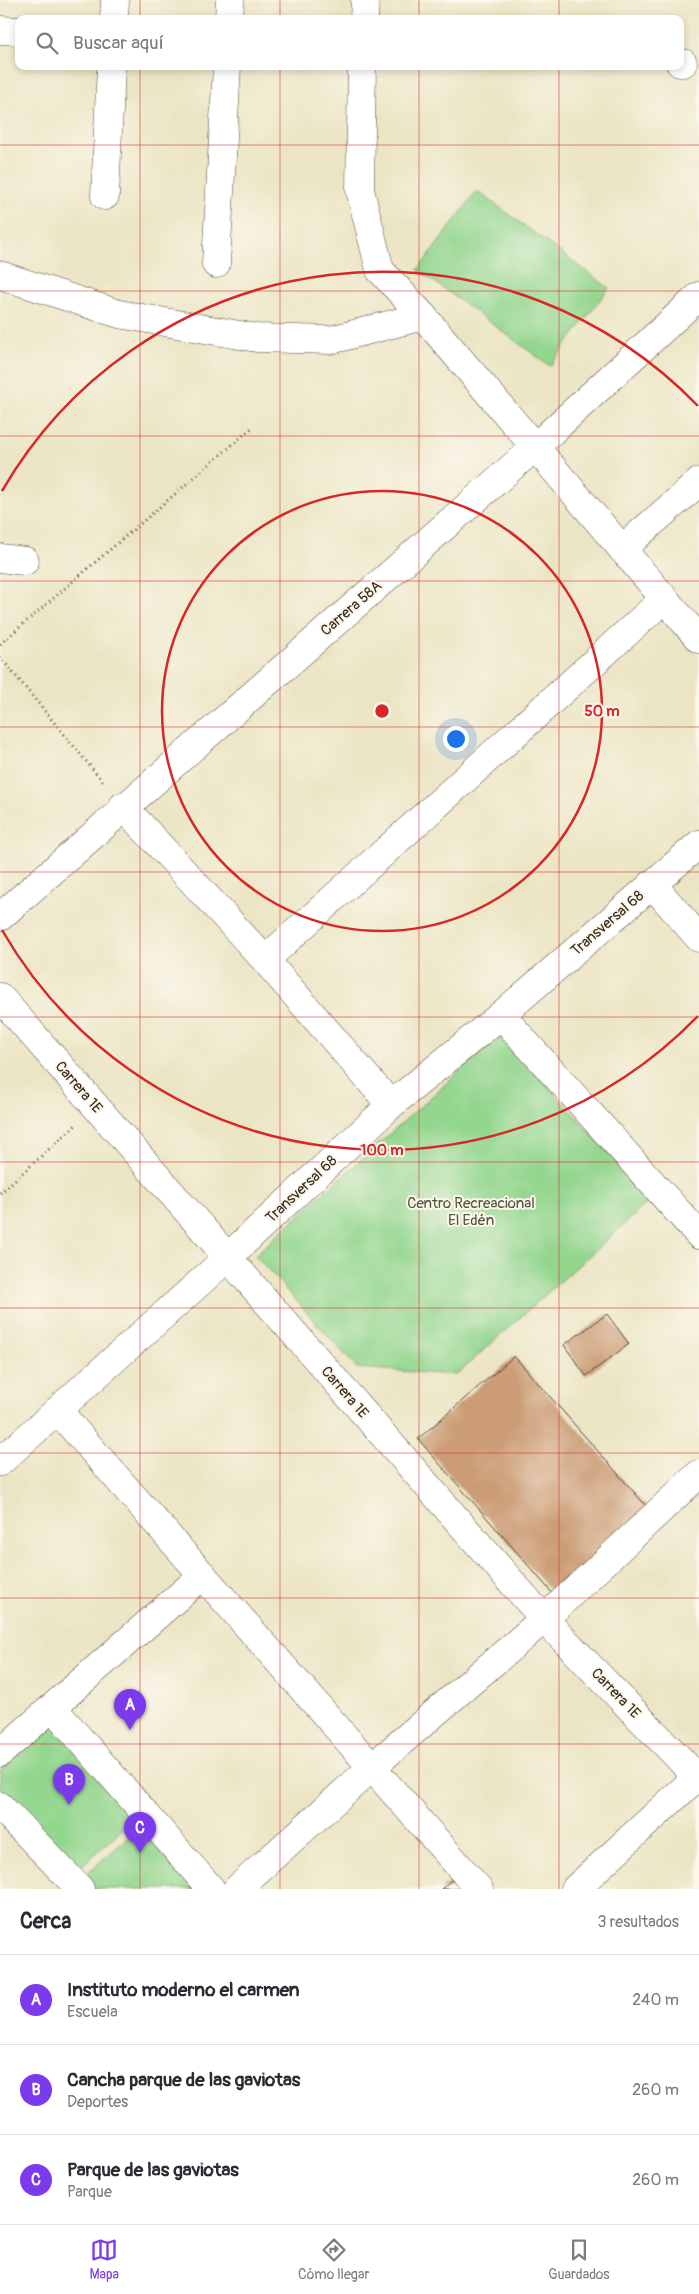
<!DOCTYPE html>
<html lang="es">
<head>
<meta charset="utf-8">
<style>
  :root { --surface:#fff; --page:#f7f7f7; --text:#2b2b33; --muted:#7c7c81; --line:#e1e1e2; --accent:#7c3aed }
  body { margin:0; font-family:Pangolin,sans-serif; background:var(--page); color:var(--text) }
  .you { position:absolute; left:455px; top:738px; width:18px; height:18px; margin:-12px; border:4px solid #fff; border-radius:50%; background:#1a73e8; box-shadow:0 0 0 8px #1a73e833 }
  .badge { display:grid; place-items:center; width:32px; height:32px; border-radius:50%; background:var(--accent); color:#fff; font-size:16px; font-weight:700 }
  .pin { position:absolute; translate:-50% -41px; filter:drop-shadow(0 1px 2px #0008) }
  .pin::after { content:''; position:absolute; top:26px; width:18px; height:15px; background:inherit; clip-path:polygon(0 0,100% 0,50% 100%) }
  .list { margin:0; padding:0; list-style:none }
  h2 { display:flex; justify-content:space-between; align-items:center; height:65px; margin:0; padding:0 20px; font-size:21px }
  h2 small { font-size:16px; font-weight:400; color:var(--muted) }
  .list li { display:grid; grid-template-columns:32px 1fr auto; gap:15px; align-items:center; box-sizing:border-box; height:90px; padding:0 20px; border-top:1px solid var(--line) }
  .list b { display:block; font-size:19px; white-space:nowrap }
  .list p { margin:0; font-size:16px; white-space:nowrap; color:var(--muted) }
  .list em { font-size:16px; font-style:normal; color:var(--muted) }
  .icon { flex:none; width:28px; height:28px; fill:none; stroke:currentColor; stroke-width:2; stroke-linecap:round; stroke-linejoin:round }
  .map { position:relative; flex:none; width:699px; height:1889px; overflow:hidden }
  .search { position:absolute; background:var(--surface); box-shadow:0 2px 8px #0003; left:15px; right:15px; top:15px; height:55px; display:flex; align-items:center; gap:12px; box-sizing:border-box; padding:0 18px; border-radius:10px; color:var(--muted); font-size:19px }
  .sheet { height:335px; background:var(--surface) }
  nav { display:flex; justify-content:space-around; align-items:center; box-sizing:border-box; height:70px; border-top:1px solid var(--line); background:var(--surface); font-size:14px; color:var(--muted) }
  nav a { display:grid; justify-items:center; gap:2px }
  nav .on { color:var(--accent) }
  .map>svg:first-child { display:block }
  .green { fill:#93d68e; stroke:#678056 }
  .building { fill:#cb9c75 }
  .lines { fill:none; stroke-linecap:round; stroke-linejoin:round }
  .minor-casing { stroke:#564637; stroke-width:29 }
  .path { stroke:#564637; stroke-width:3; stroke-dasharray:1 4; stroke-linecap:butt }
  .minor { stroke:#fff; stroke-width:28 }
  .grid { fill:none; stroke:#d62828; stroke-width:1; stroke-opacity:0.55 }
  .ring { fill:none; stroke:#d62828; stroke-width:2.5 }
  .labels { text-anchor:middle; stroke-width:4; stroke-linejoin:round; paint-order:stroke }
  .street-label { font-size:15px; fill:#3b2a1e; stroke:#fbf7ec }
  .park-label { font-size:15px; fill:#51553a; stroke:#fbf7ec }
  .centre { fill:#d62828; stroke:#fbf7ec; stroke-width:2.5 }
  .ring-label { font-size:15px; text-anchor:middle; font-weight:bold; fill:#d62828; stroke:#fbf7ec; stroke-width:4; stroke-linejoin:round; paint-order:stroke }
</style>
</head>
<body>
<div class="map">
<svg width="699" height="1889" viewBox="0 0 699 1889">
  <rect width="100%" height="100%" fill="#fbf7ec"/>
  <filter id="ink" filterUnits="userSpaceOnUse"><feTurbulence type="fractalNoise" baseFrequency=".02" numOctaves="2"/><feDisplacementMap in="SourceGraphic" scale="10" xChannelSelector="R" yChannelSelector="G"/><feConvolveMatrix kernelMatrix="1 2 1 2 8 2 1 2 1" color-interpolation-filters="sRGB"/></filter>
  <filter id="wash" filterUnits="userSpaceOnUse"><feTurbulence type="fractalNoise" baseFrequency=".0096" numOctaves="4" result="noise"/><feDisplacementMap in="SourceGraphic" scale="20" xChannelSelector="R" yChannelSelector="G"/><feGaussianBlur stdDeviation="1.12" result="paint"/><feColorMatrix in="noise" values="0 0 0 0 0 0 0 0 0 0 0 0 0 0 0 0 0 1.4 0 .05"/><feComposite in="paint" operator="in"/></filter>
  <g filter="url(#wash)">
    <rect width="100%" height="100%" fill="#ece5c5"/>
    <g class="green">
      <path d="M 477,191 L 609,288 L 550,366 L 418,270 Z"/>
      <path d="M 501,1034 L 651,1200 L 456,1375 L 357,1368 L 255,1255 Z"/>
      <path d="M 55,1719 L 137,1815 L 73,1874 L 0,1795 L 0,1771 Z"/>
      <path d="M 144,1824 L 200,1889 L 85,1889 L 78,1881 Z"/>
    </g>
    <g id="blocks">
      <g class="building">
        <path d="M 607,1314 L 629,1344 L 586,1376 L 564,1345 Z"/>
        <path d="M 514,1356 L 649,1509 L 554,1595 L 418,1439 Z"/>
        <path d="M 456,1876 L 467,1889 L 441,1889 Z"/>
      </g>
    </g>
  </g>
  <g filter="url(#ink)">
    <use href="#blocks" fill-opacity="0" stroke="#564637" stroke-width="1"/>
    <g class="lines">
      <defs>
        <g id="minor">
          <path d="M 114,19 L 115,0"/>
          <path d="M 229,19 L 230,0"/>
          <path d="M 364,19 L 365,0"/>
          <path d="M 0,30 L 19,31"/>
          <path d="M 680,63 L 683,63"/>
          <path d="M 362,66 L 360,190 L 380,270 L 423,316 L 699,639"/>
          <path d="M 105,196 L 111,66"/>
          <path d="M 216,264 L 227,66"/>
          <path d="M 0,275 L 119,314 L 257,338 L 331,340 L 423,316"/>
          <path d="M 622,549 L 699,482"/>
          <path d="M 0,558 L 25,561"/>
          <path d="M 123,806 L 265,960 L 391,1105"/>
          <path d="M 652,884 L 699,938"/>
          <path d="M 0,917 L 535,447 L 699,296"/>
          <path d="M 265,960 L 663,600"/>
          <path d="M 0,997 L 544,1619 L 699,1779"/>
          <path d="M 501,1015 L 699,1235"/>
          <path d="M 58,1411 L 479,1889"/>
          <path d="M 0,1462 L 227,1258 L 391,1105 L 501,1015 L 699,844"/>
          <path d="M 53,1708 L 211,1889"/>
          <path d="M 0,1753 L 203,1575"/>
          <path d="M 0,1806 L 80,1889"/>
          <path d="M 237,1889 L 371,1768 L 544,1619 L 699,1474"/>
          <path d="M 575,1889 L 699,1775"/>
        </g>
      </defs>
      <use href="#minor" class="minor-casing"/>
      <g class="path">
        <path d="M 0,644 L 253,427"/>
        <path d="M 0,657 L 105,784"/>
        <path d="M 0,1193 L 76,1125"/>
      </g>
      <use href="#minor" class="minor"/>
    </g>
  </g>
  <path class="grid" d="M 140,0 L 140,19M 280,0 L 280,19M 419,0 L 419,19M 559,0 L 559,19M 140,66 L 140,1889M 280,66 L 280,1889M 419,66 L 419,1889M 559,66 L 559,1889M 0,145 L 699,145M 0,291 L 699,291M 0,436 L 699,436M 0,581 L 699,581M 0,727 L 699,727M 0,872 L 699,872M 0,1017 L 699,1017M 0,1162 L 699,1162M 0,1308 L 699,1308M 0,1453 L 699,1453M 0,1598 L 699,1598M 0,1744 L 699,1744"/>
  <g class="ring">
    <circle cx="382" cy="711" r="220"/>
    <path d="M698 1016A439 439 0 0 1 2 930M2 491A439 439 0 0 1 698 406"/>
  </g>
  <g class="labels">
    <g class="street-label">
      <text transform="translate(351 608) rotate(-41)" y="5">Carrera 58A</text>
      <text transform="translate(607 923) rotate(-41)" y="5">Transversal 68</text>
      <text transform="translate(79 1087) rotate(49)" y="5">Carrera 1E</text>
      <text transform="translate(301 1189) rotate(-43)" y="5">Transversal 68</text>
      <text transform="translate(345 1392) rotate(49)" y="5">Carrera 1E</text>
      <text transform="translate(616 1693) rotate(46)" y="5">Carrera 1E</text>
    </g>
    <g class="park-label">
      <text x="471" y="1208">Centro Recreacional<tspan x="471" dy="17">El Edén</tspan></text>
    </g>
  </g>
  <circle cx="382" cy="711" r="8" class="centre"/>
  <g class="ring-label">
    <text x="602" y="716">50 m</text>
    <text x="382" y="1155">100 m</text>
  </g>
</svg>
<div class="you"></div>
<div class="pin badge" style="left:130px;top:1730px">A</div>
<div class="pin badge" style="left:69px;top:1805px">B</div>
<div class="pin badge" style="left:140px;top:1853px">C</div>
<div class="search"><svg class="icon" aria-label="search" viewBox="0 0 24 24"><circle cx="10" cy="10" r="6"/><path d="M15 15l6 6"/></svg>Buscar aquí</div>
</div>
<section class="sheet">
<h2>Cerca<small>3 resultados</small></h2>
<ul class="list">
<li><span class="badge">A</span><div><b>Instituto moderno el carmen</b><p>Escuela</p></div><em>240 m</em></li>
<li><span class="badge">B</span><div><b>Cancha parque de las gaviotas</b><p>Deportes</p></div><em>260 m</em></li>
<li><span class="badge">C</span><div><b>Parque de las gaviotas</b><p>Parque</p></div><em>260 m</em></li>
</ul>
</section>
<nav>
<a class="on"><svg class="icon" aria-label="map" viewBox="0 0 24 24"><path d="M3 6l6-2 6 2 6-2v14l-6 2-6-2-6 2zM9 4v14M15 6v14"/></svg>Mapa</a>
<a><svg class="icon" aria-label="directions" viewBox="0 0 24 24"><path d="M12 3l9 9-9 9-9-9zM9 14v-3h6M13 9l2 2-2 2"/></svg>Cómo llegar</a>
<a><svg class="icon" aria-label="saved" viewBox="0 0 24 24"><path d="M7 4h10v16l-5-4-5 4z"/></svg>Guardados</a>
</nav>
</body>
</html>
